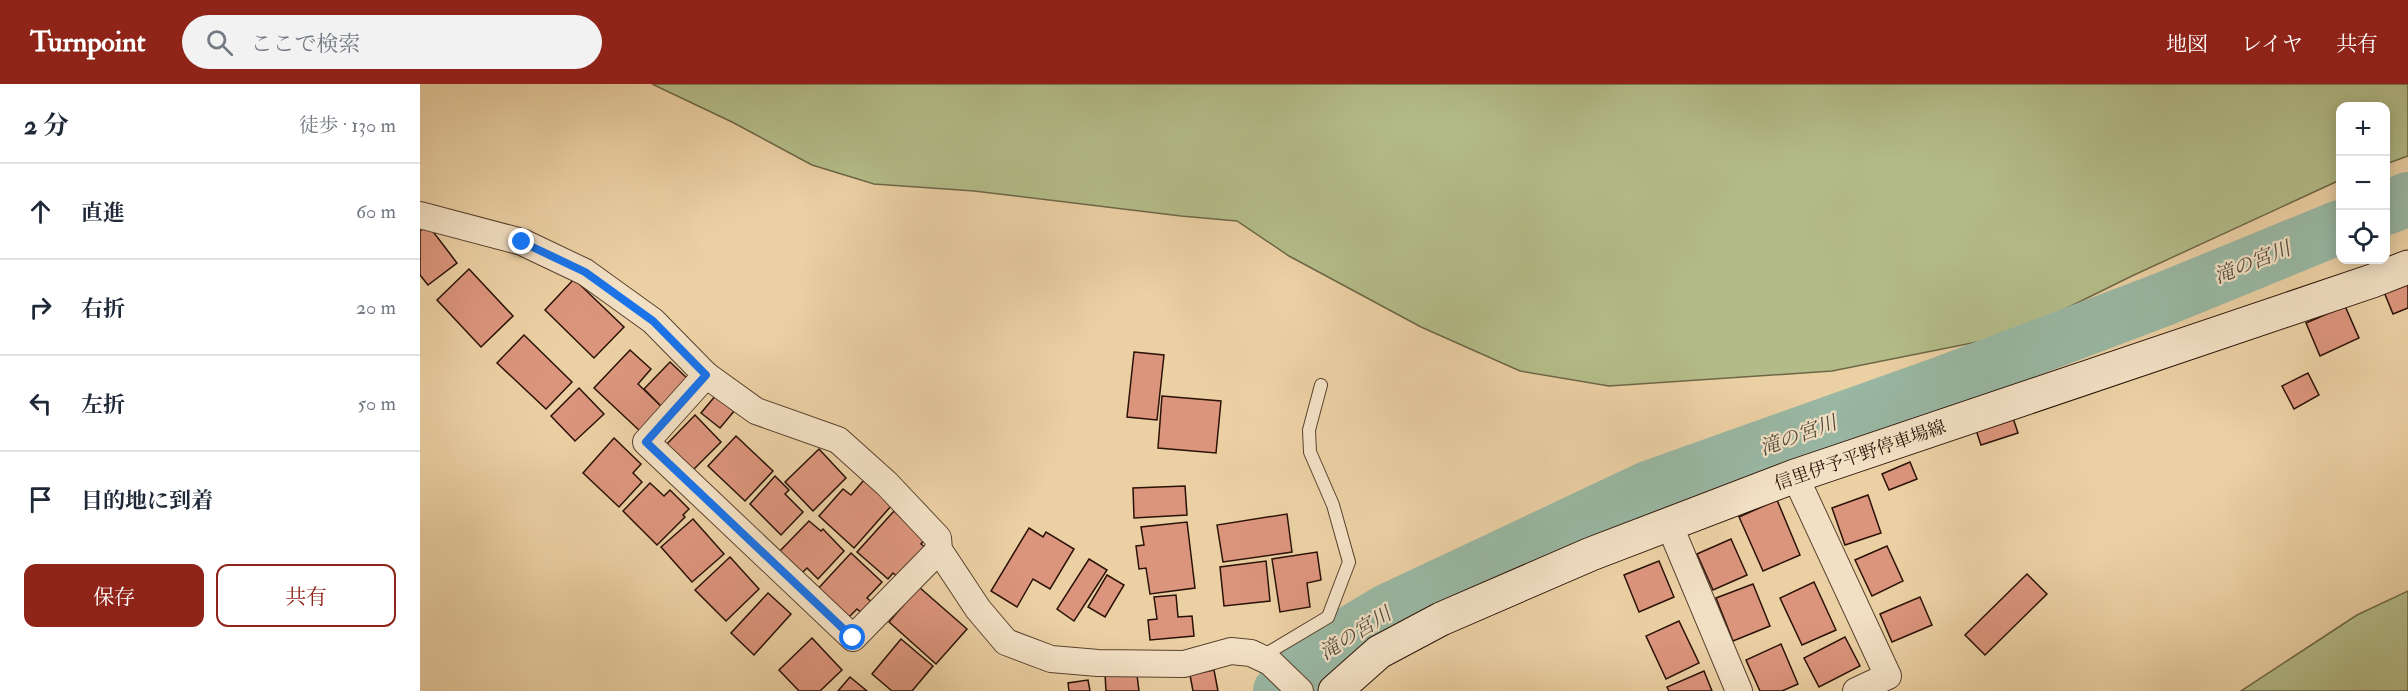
<!DOCTYPE html>
<html lang="ja">
<head>
<meta charset="utf-8">
<style>
  :root { --surface:#fff; --page:#f2f2f3; --text:#1f2937; --muted:#747a83; --line:#e0e1e3; --accent:#8f2418 }
  body { margin:0; font-family:"IM FELL Double Pica","Noto Serif JP",serif; background:var(--page); color:var(--text) }
  .controls { position:absolute; right:18px; top:18px; display:grid; overflow:hidden; border-radius:12px; box-shadow:0 3px 15px #0003 }
  .controls button { width:54px; height:54px; display:grid; place-items:center; padding:0; border:0; border-bottom:2px solid var(--line); background:var(--surface); color:var(--text); font:30px sans-serif }
  .stop { position:absolute; width:18px; height:18px; margin:-14px; border:4px solid #1a73e8; border-radius:50%; background:#fff }
  .stop.end { background:#1a73e8; border-color:#fff; box-shadow:0 2px 6px #0008 }
  .list { margin:0; padding:0; list-style:none }
  h2 { display:flex; justify-content:space-between; align-items:center; height:78px; margin:0; padding:0 24px; font-size:26px }
  h2 small { font-size:20px; font-weight:400; color:var(--muted) }
  .list li { display:grid; grid-template-columns:39px 1fr auto; gap:18px; align-items:center; box-sizing:border-box; height:96px; padding:0 24px; border-top:2px solid var(--line) }
  .list b { display:block; font-size:22px; white-space:nowrap }
  .list em { font-size:20px; font-style:normal; color:var(--muted) }
  .actions { display:flex; gap:12px; padding:18px 24px }
  .actions a { flex:1; padding:14px 0; border:2px solid var(--accent); border-radius:12px; text-align:center; font-size:21px; color:var(--accent) }
  .actions .main { background:var(--accent); color:#fff }
  .icon { flex:none; width:33px; height:33px; fill:none; stroke:currentColor; stroke-width:2; stroke-linecap:round; stroke-linejoin:round }
  .map { position:relative; flex:none; width:1988px; height:607px; overflow:hidden }
  header { display:flex; align-items:center; gap:36px; box-sizing:border-box; height:84px; padding:0 30px; background:var(--accent); color:#fff }
  header strong { font-size:28px }
  nav { display:flex; gap:33px; margin-inline-start:auto; font-size:21px }
  .search { width:420px; height:54px; background:var(--page); display:flex; align-items:center; gap:15px; box-sizing:border-box; padding:0 21px; border-radius:33px; color:var(--muted); font-size:22px }
  main { display:flex }
  aside { flex:1; background:var(--surface) }
  .map>svg:first-child { display:block }
  .green { fill:#b3bc88; stroke:#6e6747; stroke-width:1.5 }
  .lines { fill:none; stroke-linecap:round; stroke-linejoin:round }
  .river { stroke:#99b7a3; stroke-width:54 }
  .building { fill:#dc957d; stroke:#2a1206; stroke-width:1.5 }
  .lane-casing { stroke:#5a422e; stroke-width:14 }
  .street-casing { stroke:#5a422e; stroke-width:28 }
  .secondary-casing { stroke:#2a1206; stroke-width:35 }
  .lane { stroke:#f2e0c4; stroke-width:12 }
  .street { stroke:#f2e0c4; stroke-width:26 }
  .secondary { stroke:#f2e0c4; stroke-width:33 }
  .route { stroke:#1a73e8; stroke-width:8 }
  .labels { text-anchor:middle; stroke-width:4.5; stroke-linejoin:round; paint-order:stroke }
  .street-label { font-size:18px; fill:#2a1206; stroke:#f2e0c4 }
  .water-label { font-size:20px; font-style:italic; fill:#514c3d; stroke:#f2e0c4 }
</style>
</head>
<body>
<header>
<strong>Turnpoint</strong>
<div class="search"><svg class="icon" aria-label="search" viewBox="0 0 24 24"><circle cx="10" cy="10" r="6"/><path d="M15 15l6 6"/></svg>ここで検索</div>
<nav><a>地図</a><a>レイヤ</a><a>共有</a></nav>
</header>
<main>
<aside>
<h2>2 分<small>徒歩 · 130 m</small></h2>
<ul class="list">
<li><svg class="icon" aria-label="ahead" viewBox="0 0 24 24"><path d="M12 20V5M6 11l6-6 6 6"/></svg><div><b>直進</b></div><em>60 m</em></li>
<li><svg class="icon" aria-label="right" viewBox="0 0 24 24"><path d="M7 20v-9h11M14 6l5 5-5 5"/></svg><div><b>右折</b></div><em>20 m</em></li>
<li><svg class="icon" aria-label="left" viewBox="0 0 24 24"><path d="M17 20v-9H6M10 6l-5 5 5 5"/></svg><div><b>左折</b></div><em>50 m</em></li>
<li><svg class="icon" aria-label="arrive" viewBox="0 0 24 24"><path d="M6 21V4h12l-3 4 3 4H6"/></svg><div><b>目的地に到着</b></div></li>
</ul>
<div class="actions"><a class="main">保存</a><a>共有</a></div>
</aside>
<div class="map">
<svg width="1988" height="607" viewBox="0 0 1988 607">
  <rect width="100%" height="100%" fill="#ebd0a4"/>
  <filter id="stains"><feTurbulence type="fractalNoise" baseFrequency=".00333" numOctaves="4"/><feColorMatrix values="0 0 0 0 .2 0 0 0 0 .09 0 0 0 0 .02 0 0 0 .5 -.17"/></filter>
  <radialGradient id="worn" r=".72"><stop offset=".6" stop-color="#630" stop-opacity="0"/><stop offset="1" stop-color="#630" stop-opacity=".3"/></radialGradient>
  <g class="green">
    <path d="M 232,0 L 1988,0 L 1988,72 L 1966,80 L 1966,22 L 1920,22 L 1920,96 L 1714,191 L 1592,251 L 1412,287 L 1189,302 L 1100,287 L 1001,243 L 869,172 L 817,137 L 761,132 L 554,107 L 454,100 L 392,81 L 312,38 Z"/>
    <path d="M 1988,507 L 1988,607 L 1821,607 L 1937,531 Z"/>
  </g>
  <g class="lines">
    <g class="river">
      <path d="M 1966,124 L 1988,115"/>
      <path d="M 860,607 L 905,564 L 967,527 L 1228,404 L 1523,299 L 1744,215 L 1920,143"/>
    </g>
  </g>
  <g class="building">
    <path d="M 8,141 L 37,179 L 8,201 L 0,191 L 0,147 Z"/>
    <path d="M 49,185 L 93,232 L 61,263 L 17,216 Z"/>
    <path d="M 1988,192 L 1988,224 L 1973,230 L 1962,203 Z"/>
    <path d="M 154,195 L 204,243 L 174,274 L 125,226 Z"/>
    <path d="M 1925,222 L 1939,254 L 1900,272 L 1886,239 Z"/>
    <path d="M 104,251 L 152,298 L 126,325 L 77,279 Z"/>
    <path d="M 210,266 L 231,285 L 218,300 L 243,324 L 221,348 L 174,304 Z"/>
    <path d="M 714,268 L 744,271 L 737,336 L 707,333 Z"/>
    <path d="M 250,278 L 269,296 L 243,324 L 224,305 Z"/>
    <path d="M 1888,289 L 1899,311 L 1874,325 L 1862,302 Z"/>
    <path d="M 159,304 L 184,330 L 155,357 L 131,332 Z"/>
    <path d="M 296,311 L 315,326 L 300,344 L 281,329 Z"/>
    <path d="M 742,312 L 801,317 L 796,369 L 738,364 Z"/>
    <path d="M 275,331 L 301,358 L 272,387 L 246,361 Z"/>
    <path d="M 1592,331 L 1598,349 L 1561,361 L 1555,343 Z"/>
    <path d="M 316,352 L 353,387 L 325,417 L 288,382 Z"/>
    <path d="M 194,354 L 221,380 L 213,389 L 222,398 L 199,423 L 163,389 Z"/>
    <path d="M 399,365 L 426,394 L 393,427 L 365,398 Z"/>
    <path d="M 1490,378 L 1497,395 L 1469,406 L 1462,390 Z"/>
    <path d="M 355,392 L 369,406 L 365,410 L 383,428 L 361,451 L 330,420 Z"/>
    <path d="M 444,396 L 472,421 L 434,464 L 399,432 L 423,405 L 431,411 Z"/>
    <path d="M 230,399 L 244,412 L 250,406 L 269,425 L 263,431 L 265,433 L 237,461 L 203,427 Z"/>
    <path d="M 765,402 L 767,431 L 714,434 L 713,404 Z"/>
    <path d="M 1448,411 L 1461,449 L 1425,461 L 1412,424 Z"/>
    <path d="M 1357,416 L 1380,471 L 1343,487 L 1319,433 Z"/>
    <path d="M 474,427 L 505,455 L 501,460 L 507,465 L 480,495 L 473,489 L 468,495 L 437,468 Z"/>
    <path d="M 867,430 L 872,468 L 803,478 L 797,441 Z"/>
    <path d="M 273,435 L 304,470 L 272,498 L 241,463 Z"/>
    <path d="M 389,437 L 401,447 L 403,445 L 424,467 L 398,495 L 387,484 L 379,492 L 357,470 Z"/>
    <path d="M 767,438 L 775,504 L 730,510 L 726,484 L 719,485 L 716,462 L 724,461 L 721,443 Z"/>
    <path d="M 609,444 L 623,453 L 626,448 L 654,465 L 630,505 L 613,495 L 597,523 L 571,507 Z"/>
    <path d="M 1311,455 L 1327,491 L 1293,506 L 1277,470 Z"/>
    <path d="M 1467,462 L 1483,497 L 1452,512 L 1435,476 Z"/>
    <path d="M 897,468 L 901,496 L 887,499 L 890,523 L 860,528 L 852,475 Z"/>
    <path d="M 431,469 L 462,498 L 447,514 L 455,521 L 445,532 L 437,525 L 426,536 L 395,508 Z"/>
    <path d="M 310,473 L 339,505 L 306,537 L 275,506 Z"/>
    <path d="M 669,475 L 687,486 L 654,537 L 637,525 Z"/>
    <path d="M 846,477 L 850,517 L 804,522 L 800,483 Z"/>
    <path d="M 1239,477 L 1254,513 L 1219,528 L 1204,491 Z"/>
    <path d="M 1607,490 L 1627,510 L 1565,571 L 1545,551 Z"/>
    <path d="M 687,491 L 704,501 L 685,533 L 668,523 Z"/>
    <path d="M 1394,498 L 1416,546 L 1382,561 L 1360,514 Z"/>
    <path d="M 1333,500 L 1350,542 L 1313,557 L 1296,514 Z"/>
    <path d="M 499,503 L 547,545 L 516,580 L 469,538 Z"/>
    <path d="M 348,509 L 371,530 L 334,571 L 311,549 Z"/>
    <path d="M 756,511 L 758,533 L 772,532 L 774,552 L 730,556 L 728,536 L 737,535 L 734,513 Z"/>
    <path d="M 1500,513 L 1512,541 L 1472,558 L 1460,530 Z"/>
    <path d="M 1259,537 L 1279,579 L 1246,595 L 1226,552 Z"/>
    <path d="M 1425,553 L 1440,582 L 1399,603 L 1384,574 Z"/>
    <path d="M 392,554 L 422,586 L 400,607 L 379,607 L 359,586 Z"/>
    <path d="M 481,555 L 513,582 L 492,607 L 472,607 L 452,590 Z"/>
    <path d="M 1361,560 L 1378,600 L 1362,607 L 1340,607 L 1326,576 Z"/>
    <path d="M 794,586 L 798,607 L 773,607 L 770,591 Z"/>
    <path d="M 1284,587 L 1292,607 L 1249,607 L 1247,603 Z"/>
    <path d="M 685,590 L 717,591 L 719,607 L 686,607 Z"/>
    <path d="M 430,593 L 447,607 L 418,607 Z"/>
    <path d="M 668,596 L 670,607 L 649,607 L 648,599 Z"/>
  </g>
  <g class="lines">
    <defs>
      <path id="lane" d="M 841,573 L 908,533 L 929,478 L 913,421 L 890,368 L 889,346 L 901,301"/>
      <g id="street">
        <path d="M 0,131 L 102,158 L 165,188 L 233,237 L 286,291 L 336,327 L 418,356 L 467,400 L 518,454 L 519,466 L 558,525 L 586,558 L 631,575 L 678,579 L 764,580 L 811,567 L 831,569 L 850,578 L 880,607"/>
        <path d="M 286,291 L 226,358 L 433,554 L 519,466"/>
        <path d="M 1375,392 L 1468,592 L 1436,607"/>
        <path d="M 1249,440 L 1319,607"/>
      </g>
      <path id="secondary" d="M 915,607 L 959,568 L 1021,535 L 1171,470 L 1375,392 L 1952,197 L 1988,183"/>
    </defs>
    <use href="#lane" class="lane-casing"/>
    <use href="#street" class="street-casing"/>
    <use href="#secondary" class="secondary-casing"/>
    <use href="#lane" class="lane"/>
    <use href="#street" class="street"/>
    <use href="#secondary" class="secondary"/>
  </g>
  <g class="lines">
    <path class="route" d="M 102,158 L 165,188 L 233,237 L 286,291 L 226,358 L 433,554"/>
  </g>
  <g class="labels">
    <g class="street-label">
      <text transform="translate(1440 371) rotate(-19)" y="6">信里伊予平野停車場線</text>
    </g>
    <g class="water-label">
      <text transform="translate(1832 178) rotate(-22)" y="7">滝の宮川</text>
      <text transform="translate(1378 351) rotate(-20)" y="7">滝の宮川</text>
      <text transform="translate(935 549) rotate(-32)" y="7">滝の宮川</text>
    </g>
  </g>
  <rect width="100%" height="100%" filter="url(#stains)"/>
  <rect width="100%" height="100%" fill="url(#worn)"/>
</svg>
<div class="controls">
<button>+</button>
<button>−</button>
<button><svg class="icon" aria-label="locate" viewBox="0 0 24 24"><circle cx="12" cy="12" r="6"/><path d="M12 2v4M12 18v4M2 12h4M18 12h4"/></svg></button>
</div>
<div class="stop" style="left:433px;top:554px"></div>
<div class="stop end" style="left:102px;top:158px"></div>
</div>
</main>
</body>
</html>
